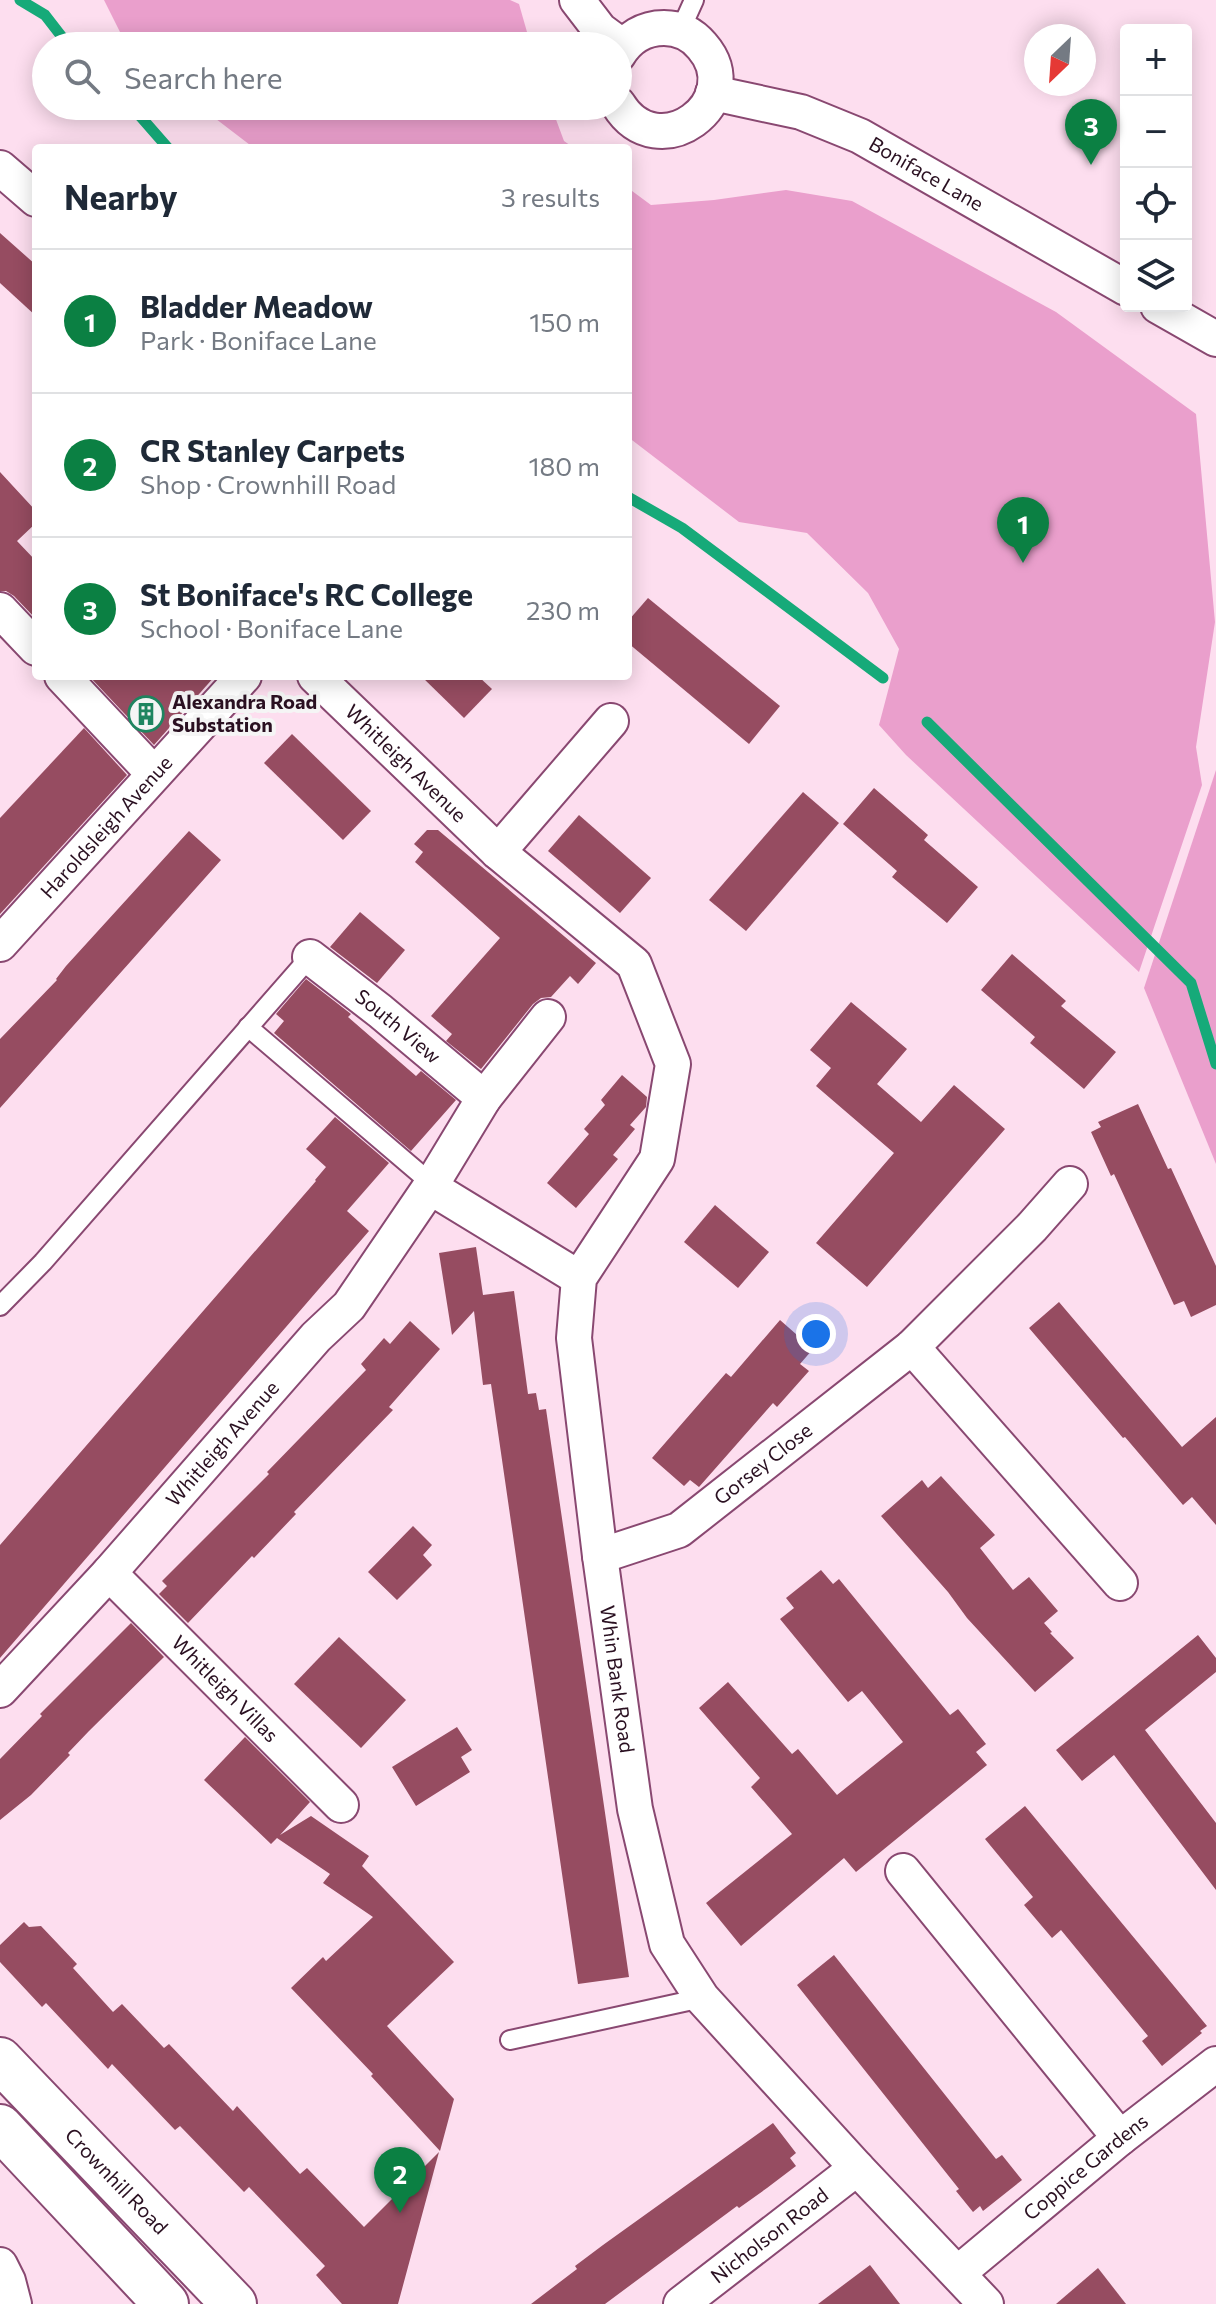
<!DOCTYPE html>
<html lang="en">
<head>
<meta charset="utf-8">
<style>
  :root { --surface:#fff; --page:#f6f6f7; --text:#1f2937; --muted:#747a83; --line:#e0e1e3; --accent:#0b8043 }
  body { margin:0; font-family:Commissioner,sans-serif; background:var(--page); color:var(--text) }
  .controls { position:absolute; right:24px; top:24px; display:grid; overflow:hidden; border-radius:8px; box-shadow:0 4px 20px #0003 }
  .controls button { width:72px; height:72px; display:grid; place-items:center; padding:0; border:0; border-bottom:2px solid var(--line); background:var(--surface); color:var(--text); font:40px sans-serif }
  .compass { position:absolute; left:1024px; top:24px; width:72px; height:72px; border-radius:50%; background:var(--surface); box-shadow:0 4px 20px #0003; rotate:205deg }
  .you { position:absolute; left:816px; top:1334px; width:28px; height:28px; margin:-20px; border:6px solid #fff; border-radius:50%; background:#1a73e8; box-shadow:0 0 0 12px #1a73e833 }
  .badge { display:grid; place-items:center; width:52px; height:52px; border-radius:50%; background:var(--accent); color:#fff; font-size:26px; font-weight:700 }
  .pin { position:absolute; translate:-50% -66px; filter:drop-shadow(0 2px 4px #0008) }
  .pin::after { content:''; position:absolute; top:42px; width:28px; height:24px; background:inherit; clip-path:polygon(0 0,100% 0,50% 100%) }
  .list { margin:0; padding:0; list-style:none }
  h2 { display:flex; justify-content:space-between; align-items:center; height:104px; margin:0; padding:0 32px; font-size:34px }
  h2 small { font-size:26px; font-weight:400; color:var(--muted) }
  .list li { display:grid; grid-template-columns:52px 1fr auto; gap:24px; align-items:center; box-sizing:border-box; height:144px; padding:0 32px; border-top:2px solid var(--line) }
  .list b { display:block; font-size:30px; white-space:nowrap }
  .list p { margin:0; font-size:26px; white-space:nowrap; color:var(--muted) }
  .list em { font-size:26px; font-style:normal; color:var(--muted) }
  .icon { flex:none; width:44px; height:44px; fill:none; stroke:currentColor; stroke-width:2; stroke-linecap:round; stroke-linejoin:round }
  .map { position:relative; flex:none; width:1216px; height:2304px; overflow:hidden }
  .search { position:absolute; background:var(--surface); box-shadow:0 4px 20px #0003; left:32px; top:32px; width:600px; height:88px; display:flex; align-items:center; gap:20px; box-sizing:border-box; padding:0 28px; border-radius:44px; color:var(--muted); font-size:30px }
  .panel { position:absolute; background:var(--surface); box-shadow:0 4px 20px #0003; left:32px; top:144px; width:600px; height:536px; border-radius:8px }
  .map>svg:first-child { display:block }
  .green { fill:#ea9fcc }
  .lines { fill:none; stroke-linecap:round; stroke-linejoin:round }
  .stream { stroke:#16aa79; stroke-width:11 }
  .building { fill:#964c61 }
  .service-casing { stroke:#894871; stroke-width:22 }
  .minor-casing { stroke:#894871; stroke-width:38 }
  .secondary-casing { stroke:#894871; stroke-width:48 }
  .service { stroke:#fff; stroke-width:18 }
  .minor { stroke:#fff; stroke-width:34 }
  .secondary { stroke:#fff; stroke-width:44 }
  .labels { text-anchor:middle; stroke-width:8; stroke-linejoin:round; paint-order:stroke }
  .street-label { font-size:20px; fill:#2a1021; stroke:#f5f5f5 }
  .poi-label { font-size:20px; font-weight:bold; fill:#2a1021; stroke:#f5f5f5; text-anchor:start }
</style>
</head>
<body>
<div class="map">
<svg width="1216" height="2304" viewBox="0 0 1216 2304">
  <rect width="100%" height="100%" fill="#fddeef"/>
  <g class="green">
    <path d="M 104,0 L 510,0 L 519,4 L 531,46 L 127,46 Z"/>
    <path d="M 199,106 L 551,106 L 564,141 L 574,148 L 254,148 Z"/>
    <path d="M 628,188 L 651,205 L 714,200 L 786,190 L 852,201 L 1056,312 L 1196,414 L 1215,622 L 1196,747 L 1202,785 L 1139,972 L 906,755 L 879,725 L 899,649 L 868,593 L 807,533 L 739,522 L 628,437 Z"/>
    <path d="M 1216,770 L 1216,1164 L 1144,988 Z"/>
  </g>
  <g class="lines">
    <g class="stream">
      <path d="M 20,0 L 45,15 L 69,46"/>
      <path d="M 126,106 L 140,116 L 168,148"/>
      <path d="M 628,497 L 682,528 L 883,678"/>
      <path d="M 927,722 L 1191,983 L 1216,1064"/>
    </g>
  </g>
  <g class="building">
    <path d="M 0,233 L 36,265 L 36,316 L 0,283 Z"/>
    <path d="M 0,472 L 36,511 L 36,523 L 17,541 L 36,561 L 36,619 L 14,596 L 6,591 L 0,591 Z"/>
    <path d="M 648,598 L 780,706 L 749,744 L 628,643 L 628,621 Z"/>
    <path d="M 89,676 L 215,676 L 154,745 Z"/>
    <path d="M 421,676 L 478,676 L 492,689 L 464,718 Z"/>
    <path d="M 84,728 L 127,775 L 0,914 L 0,818 Z"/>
    <path d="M 292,734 L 371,811 L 343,840 L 264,763 Z"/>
    <path d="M 874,788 L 928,835 L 924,840 L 978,887 L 947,923 L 892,877 L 897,871 L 843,824 Z"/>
    <path d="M 803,792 L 839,823 L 746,931 L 709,900 Z"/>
    <path d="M 579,815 L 651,878 L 620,913 L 548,851 Z"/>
    <path d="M 427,830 L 438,830 L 596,963 L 578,984 L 570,976 L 551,997 L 541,998 L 533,1004 L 481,1069 L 446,1041 L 452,1034 L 431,1016 L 500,938 L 415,862 L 423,852 L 414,844 Z"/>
    <path d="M 189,831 L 221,860 L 0,1108 L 0,1039 L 57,980 L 56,979 L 66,966 Z"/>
    <path d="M 360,912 L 405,950 L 377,983 L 330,947 Z"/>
    <path d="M 1012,954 L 1066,1001 L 1061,1006 L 1116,1052 L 1084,1089 L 1030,1043 L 1035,1037 L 981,990 Z"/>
    <path d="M 306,979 L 351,1014 L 348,1017 L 416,1076 L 421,1071 L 456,1100 L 411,1151 L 274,1033 L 284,1021 L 276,1014 Z"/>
    <path d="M 851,1002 L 907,1049 L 877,1084 L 921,1122 L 954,1085 L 1005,1129 L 867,1287 L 816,1243 L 894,1153 L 816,1086 L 831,1068 L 810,1050 Z"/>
    <path d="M 622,1075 L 647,1097 L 646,1107 L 630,1125 L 635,1129 L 613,1155 L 618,1159 L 576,1208 L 547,1183 L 589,1134 L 584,1129 L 605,1105 L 601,1100 Z"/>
    <path d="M 1138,1104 L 1168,1169 L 1171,1168 L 1216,1266 L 1216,1305 L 1191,1317 L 1184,1301 L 1174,1305 L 1114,1174 L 1111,1176 L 1091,1132 L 1101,1127 L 1098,1122 Z"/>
    <path d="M 335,1117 L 389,1163 L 347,1211 L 369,1231 L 0,1658 L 0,1545 L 316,1181 L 315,1180 L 326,1167 L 306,1149 Z"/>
    <path d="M 715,1205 L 769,1252 L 738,1288 L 684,1242 Z"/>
    <path d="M 476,1247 L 483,1295 L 514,1291 L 528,1394 L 536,1393 L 539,1410 L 546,1409 L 629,1977 L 578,1984 L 491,1384 L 483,1385 L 474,1311 L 452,1335 L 439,1253 Z"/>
    <path d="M 1059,1302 L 1182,1447 L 1216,1417 L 1216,1525 L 1192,1497 L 1183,1505 L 1125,1437 L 1123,1438 L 1029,1328 Z"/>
    <path d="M 780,1320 L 813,1349 L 800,1364 L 809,1371 L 777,1407 L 773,1403 L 699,1487 L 690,1480 L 684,1486 L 652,1458 L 726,1373 L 731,1377 Z"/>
    <path d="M 410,1321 L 440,1349 L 389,1407 L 393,1410 L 294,1512 L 296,1514 L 254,1558 L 252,1556 L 188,1623 L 159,1594 L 167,1586 L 162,1581 L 269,1474 L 267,1472 L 366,1370 L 361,1364 L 384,1338 L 390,1344 Z"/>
    <path d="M 941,1476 L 995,1535 L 980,1548 L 1013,1590 L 1029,1577 L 1058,1611 L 1044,1623 L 1052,1632 L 1050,1633 L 1074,1658 L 1035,1692 L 967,1618 L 948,1592 L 881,1516 L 922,1480 L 928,1488 Z"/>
    <path d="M 413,1526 L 432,1545 L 423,1555 L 432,1565 L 397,1600 L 368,1572 Z"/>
    <path d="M 821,1570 L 833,1584 L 839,1579 L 950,1715 L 958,1709 L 986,1744 L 976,1752 L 987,1765 L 856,1872 L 844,1858 L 741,1946 L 706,1903 L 792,1834 L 751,1787 L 760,1778 L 699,1708 L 728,1682 L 792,1754 L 798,1749 L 837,1795 L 903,1742 L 862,1691 L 848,1702 L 780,1619 L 794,1608 L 786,1598 Z"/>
    <path d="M 131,1623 L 164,1657 L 89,1731 L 68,1753 L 70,1755 L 31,1795 L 0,1820 L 0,1759 L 42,1716 L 40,1714 Z"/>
    <path d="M 1198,1635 L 1216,1658 L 1216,1672 L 1145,1730 L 1216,1823 L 1216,1890 L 1114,1755 L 1082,1781 L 1056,1750 Z"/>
    <path d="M 339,1637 L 406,1700 L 361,1748 L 294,1684 Z"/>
    <path d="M 457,1727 L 472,1750 L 461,1757 L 470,1772 L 416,1806 L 392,1767 Z"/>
    <path d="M 245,1737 L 310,1802 L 280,1835 L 311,1816 L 369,1856 L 362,1866 L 454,1962 L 387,2026 L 454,2099 L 440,2151 L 371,2076 L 373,2074 L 291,1988 L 323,1957 L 326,1961 L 373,1917 L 323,1883 L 330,1874 L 277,1838 L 271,1844 L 204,1780 Z"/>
    <path d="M 1025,1806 L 1207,2026 L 1200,2031 L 1202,2033 L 1162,2066 L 1142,2041 L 1148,2036 L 1061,1930 L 1052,1938 L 1024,1905 L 1033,1897 L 985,1839 Z"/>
    <path d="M 24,1922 L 29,1927 L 41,1926 L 77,1964 L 73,1968 L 113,2012 L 122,2004 L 164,2048 L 169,2044 L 233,2111 L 237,2106 L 300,2174 L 307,2168 L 364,2227 L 439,2152 L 398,2304 L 342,2304 L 316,2275 L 325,2266 L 249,2187 L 244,2192 L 180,2126 L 175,2130 L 112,2064 L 108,2069 L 46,2003 L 42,2007 L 0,1962 L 0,1945 Z"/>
    <path d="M 834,1955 L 996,2159 L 1002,2155 L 1022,2180 L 983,2211 L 980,2206 L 973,2212 L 956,2191 L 959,2189 L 797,1985 Z"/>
    <path d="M 773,2123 L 796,2153 L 790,2158 L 796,2166 L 767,2188 L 739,2208 L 737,2206 L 605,2304 L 531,2304 L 577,2269 L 575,2266 L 603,2245 Z"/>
    <path d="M 870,2265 L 900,2304 L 818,2304 Z"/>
    <path d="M 1098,2268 L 1126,2304 L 1056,2304 Z"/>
  </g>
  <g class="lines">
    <defs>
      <g id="service">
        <path d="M 680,31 L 694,0"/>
        <path d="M 248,1027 L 432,1184"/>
        <path d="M 0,1306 L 43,1262 L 310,957"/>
        <path d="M 510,2040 L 702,1998"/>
      </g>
      <g id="minor">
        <path d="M 577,0 L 600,30 L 623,47"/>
        <path d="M 618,55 C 628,38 644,28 664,28 C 679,28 692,34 702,46 C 750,101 658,170 618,104"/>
        <path id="s1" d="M 713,93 L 801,112 L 860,136 L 1126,288"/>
        <path d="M 0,168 L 36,199"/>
        <path d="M 1158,306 L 1216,339"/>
        <path d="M 0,610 L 36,648"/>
        <path d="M 62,676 L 154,774"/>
        <path id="s2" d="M 315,676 L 498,852 L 634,964 L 673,1064 L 657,1159 L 579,1278 L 574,1338 L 600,1556 L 635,1809 L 667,1944 L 702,1998 L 857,2168 L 986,2304"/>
        <path d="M 498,852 L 611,721"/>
        <path id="s3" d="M 0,944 L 244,676"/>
        <path id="s4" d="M 310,957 L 380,1011 L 484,1098"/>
        <path d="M 430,1187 L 579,1278"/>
        <path d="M 912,1347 L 1120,1583"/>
        <path id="s5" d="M 600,1556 L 679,1530 L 912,1347 L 1032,1227 L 1070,1184"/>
        <path id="s6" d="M 109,1573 L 341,1805"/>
        <path id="s7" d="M 0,1690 L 109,1573 L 316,1337 L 349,1306 L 430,1187 L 484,1098 L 548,1017"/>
        <path d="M 903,1871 L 1120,2138"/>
        <path d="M 0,2265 L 8,2281 L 14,2304"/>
        <path id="s8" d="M 958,2273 L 1120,2138 L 1216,2064"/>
        <path id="s9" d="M 681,2304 L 857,2168"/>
      </g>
      <g id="secondary">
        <path id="s10" d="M 0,2060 L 234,2304"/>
        <path d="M 0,2127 L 166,2304"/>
      </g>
    </defs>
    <use href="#service" class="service-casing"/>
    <use href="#minor" class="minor-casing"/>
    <use href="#secondary" class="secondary-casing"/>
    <use href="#service" class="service"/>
    <use href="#minor" class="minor"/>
    <use href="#secondary" class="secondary"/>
  </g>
  <defs>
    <symbol id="building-ring" viewBox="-11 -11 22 22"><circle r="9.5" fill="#f5f5f5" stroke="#1f8560" stroke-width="1.5"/><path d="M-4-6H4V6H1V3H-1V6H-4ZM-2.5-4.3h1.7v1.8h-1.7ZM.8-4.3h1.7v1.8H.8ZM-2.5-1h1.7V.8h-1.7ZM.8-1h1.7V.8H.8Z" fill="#1f8560"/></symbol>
  </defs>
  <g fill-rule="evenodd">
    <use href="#building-ring" x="126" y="694" width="40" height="40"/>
  </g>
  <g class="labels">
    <g class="street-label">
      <text dy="7" stroke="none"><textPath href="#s1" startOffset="230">Boniface Lane</textPath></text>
      <text dy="7" stroke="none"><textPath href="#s2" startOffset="126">Whitleigh Avenue</textPath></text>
      <text dy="7" stroke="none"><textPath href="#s3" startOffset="158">Haroldsleigh Avenue</textPath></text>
      <text dy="7" stroke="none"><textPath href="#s4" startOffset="112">South View</textPath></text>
      <text dy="7" stroke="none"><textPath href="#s7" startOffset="332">Whitleigh Avenue</textPath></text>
      <text dy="7" stroke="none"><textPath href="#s5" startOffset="190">Gorsey Close</textPath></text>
      <text dy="7" stroke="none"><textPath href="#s2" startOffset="1180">Whin Bank Road</textPath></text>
      <text dy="7" stroke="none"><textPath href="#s6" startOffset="164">Whitleigh Villas</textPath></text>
      <text dy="7" stroke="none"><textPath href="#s8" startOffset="166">Coppice Gardens</textPath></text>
      <text dy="7" stroke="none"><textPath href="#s10" startOffset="168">Crownhill Road</textPath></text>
      <text dy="7" stroke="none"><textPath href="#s9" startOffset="112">Nicholson Road</textPath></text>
    </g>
    <g class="poi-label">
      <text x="172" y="709">Alexandra Road<tspan x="172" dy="23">Substation</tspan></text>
    </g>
  </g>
</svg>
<div class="controls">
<button>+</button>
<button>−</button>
<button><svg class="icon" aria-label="locate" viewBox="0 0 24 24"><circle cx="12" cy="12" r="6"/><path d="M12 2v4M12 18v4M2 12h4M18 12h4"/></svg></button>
<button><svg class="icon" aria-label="layers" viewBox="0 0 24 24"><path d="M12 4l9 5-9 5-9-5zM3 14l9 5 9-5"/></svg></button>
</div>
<svg class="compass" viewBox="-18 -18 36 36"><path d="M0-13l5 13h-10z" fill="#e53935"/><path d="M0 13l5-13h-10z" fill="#747a83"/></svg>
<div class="you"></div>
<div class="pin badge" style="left:1023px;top:563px">1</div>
<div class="pin badge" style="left:400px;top:2213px">2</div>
<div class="pin badge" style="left:1091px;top:165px">3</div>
<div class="search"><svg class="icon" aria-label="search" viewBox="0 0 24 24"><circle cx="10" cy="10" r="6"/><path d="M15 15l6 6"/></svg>Search here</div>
<section class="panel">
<h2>Nearby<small>3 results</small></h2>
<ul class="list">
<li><span class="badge">1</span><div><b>Bladder Meadow</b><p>Park · Boniface Lane</p></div><em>150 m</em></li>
<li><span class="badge">2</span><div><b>CR Stanley Carpets</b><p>Shop · Crownhill Road</p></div><em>180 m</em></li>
<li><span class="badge">3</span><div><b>St Boniface's RC College</b><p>School · Boniface Lane</p></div><em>230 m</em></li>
</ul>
</section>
</div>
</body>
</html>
